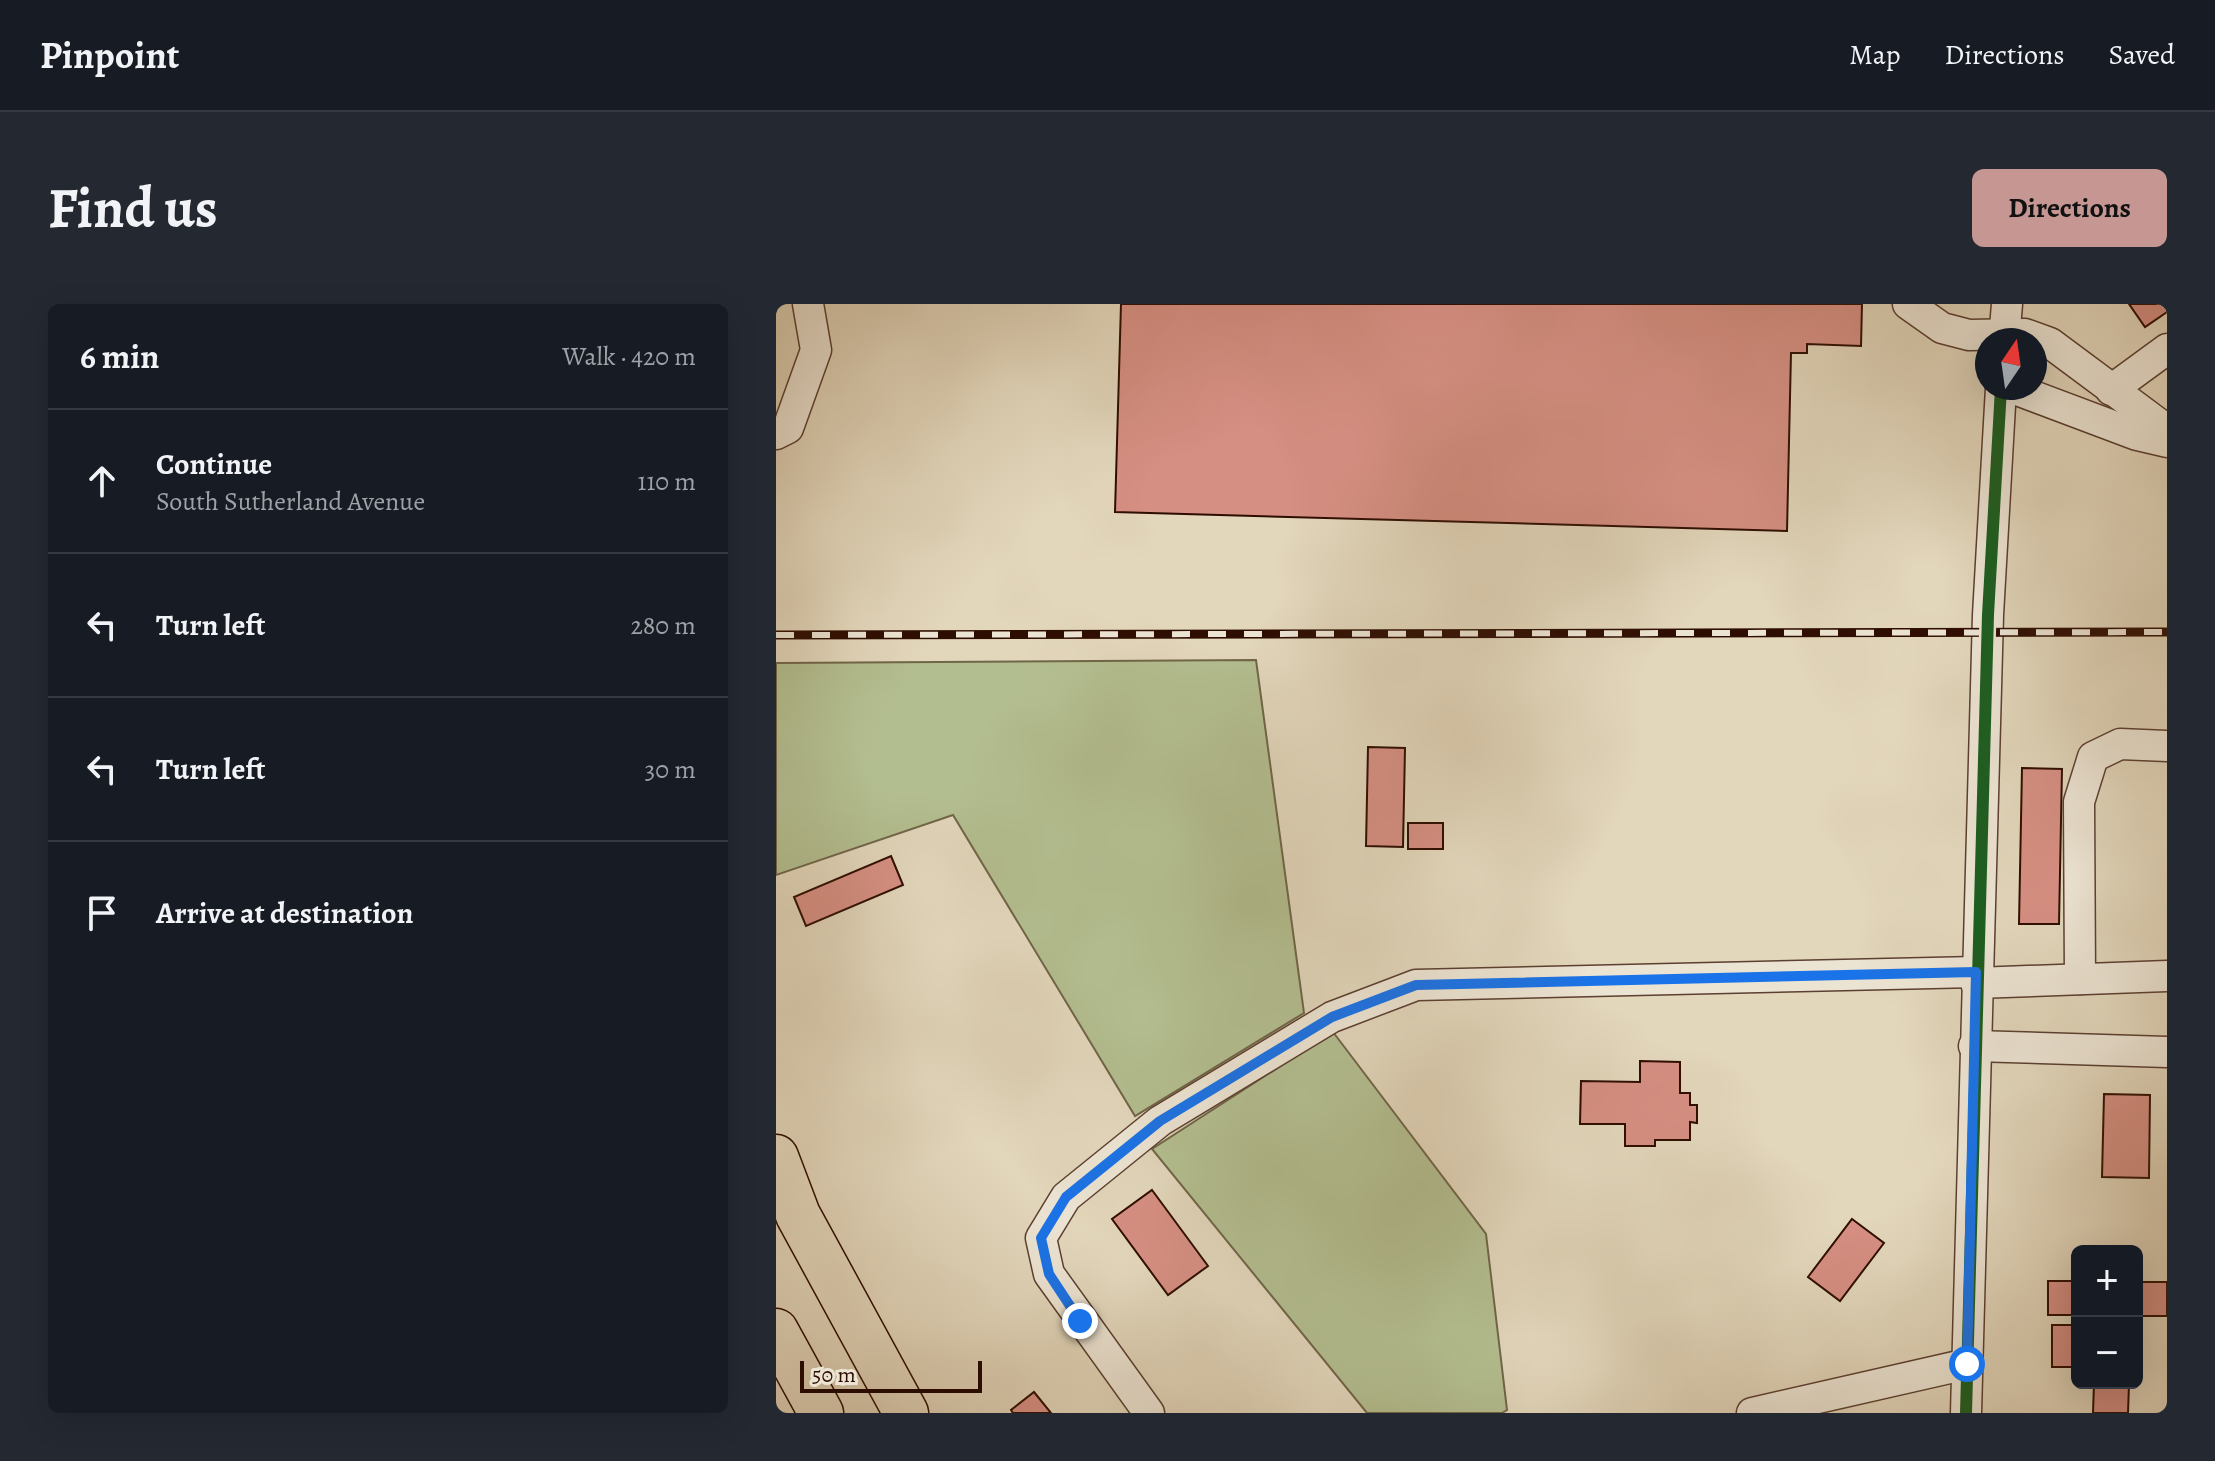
<!DOCTYPE html>
<html lang="en">
<head>
<meta charset="utf-8">
<style>
  :root { --surface:#171b24; --page:#242831; --text:#f1f3f6; --muted:#9ea1a6; --line:#363941; --accent:#c59692 }
  body { margin:0; font-family:Alegreya,serif; background:var(--page); color:var(--text) }
  .controls { position:absolute; right:24px; bottom:24px; display:grid; overflow:hidden; border-radius:12px; box-shadow:0 8px 32px #0002 }
  .controls button { width:72px; height:72px; display:grid; place-items:center; padding:0; border:0; border-bottom:2px solid var(--line); background:var(--surface); color:var(--text); font:40px sans-serif }
  .compass { position:absolute; left:1199px; top:24px; width:72px; height:72px; border-radius:50%; background:var(--surface); box-shadow:0 8px 32px #0002; rotate:13deg }
  .scale { position:absolute; left:24px; bottom:20px; width:182px; box-sizing:border-box; padding-left:8px; border:4px solid #2e0d01; border-top:0; font-size:22px; line-height:28px; white-space:nowrap; color:#2e0d01; -webkit-text-stroke:6px #ece4d3; paint-order:stroke }
  .stop { position:absolute; width:24px; height:24px; margin:-18px; border:6px solid #1a73e8; border-radius:50%; background:#fff }
  .stop.end { background:#1a73e8; border-color:#fff; box-shadow:0 2px 8px #0008 }
  .list { margin:0; padding:0; list-style:none }
  h2 { display:flex; justify-content:space-between; align-items:center; height:104px; margin:0; padding:0 32px; font-size:34px }
  h2 small { font-size:26px; font-weight:400; color:var(--muted) }
  .list li { display:grid; grid-template-columns:52px 1fr auto; gap:24px; align-items:center; box-sizing:border-box; height:144px; padding:0 32px; border-top:2px solid var(--line) }
  .list b { display:block; font-size:30px; white-space:nowrap }
  .list p { margin:0; font-size:26px; white-space:nowrap; color:var(--muted) }
  .list em { font-size:26px; font-style:normal; color:var(--muted) }
  .icon { flex:none; width:44px; height:44px; fill:none; stroke:currentColor; stroke-width:2; stroke-linecap:round; stroke-linejoin:round }
  .map { position:relative; flex:none; width:1391px; height:1109px; overflow:hidden; border-radius:12px }
  header { display:flex; align-items:center; gap:48px; box-sizing:border-box; height:112px; padding:0 40px; background:var(--surface); border-bottom:2px solid var(--line) }
  header strong { font-size:38px }
  nav { display:flex; gap:44px; margin-inline-start:auto; font-size:28px }
  .intro { display:flex; align-items:center; justify-content:space-between; box-sizing:border-box; height:192px; padding:0 48px }
  h1 { margin:0; font-size:56px }
  .button { padding:20px 36px; border-radius:12px; background:var(--accent); color:#111; font-size:28px; font-weight:700 }
  main { display:flex; gap:48px; padding:0 48px }
  aside { flex:1; background:var(--surface); border-radius:12px; box-shadow:0 8px 32px #0002 }
  .map>svg:first-child { display:block }
  .green { fill:#b3be90; stroke:#706648; stroke-width:2 }
  .building { fill:#d68f83; stroke:#2e0d01; stroke-width:2 }
  .lines { fill:none; stroke-linecap:round; stroke-linejoin:round }
  .minor-casing { stroke:#5b3f30; stroke-width:33 }
  .highway-casing { stroke:#2e0d01; stroke-width:47 }
  .minor { stroke:#ece4d3; stroke-width:30 }
  .highway { stroke:#e2d6bb; stroke-width:44 }
  .rail-casing { stroke:#2e0d01; stroke-width:9 }
  .rail { stroke:#ece4d3; stroke-width:6; stroke-dasharray:18; stroke-linecap:butt }
  .cycleway-casing { stroke:#ece4d3; stroke-width:17 }
  .cycleway { stroke:#1b5e20; stroke-width:12 }
  .route { stroke:#1a73e8; stroke-width:10 }
</style>
</head>
<body>
<header>
<strong>Pinpoint</strong>
<nav><a>Map</a><a>Directions</a><a>Saved</a></nav>
</header>
<div class="intro"><h1>Find us</h1><a class="button">Directions</a></div>
<main>
<aside>
<h2>6 min<small>Walk · 420 m</small></h2>
<ul class="list">
<li><svg class="icon" aria-label="ahead" viewBox="0 0 24 24"><path d="M12 20V5M6 11l6-6 6 6"/></svg><div><b>Continue</b><p>South Sutherland Avenue</p></div><em>110 m</em></li>
<li><svg class="icon" aria-label="left" viewBox="0 0 24 24"><path d="M17 20v-9H6M10 6l-5 5 5 5"/></svg><div><b>Turn left</b></div><em>280 m</em></li>
<li><svg class="icon" aria-label="left" viewBox="0 0 24 24"><path d="M17 20v-9H6M10 6l-5 5 5 5"/></svg><div><b>Turn left</b></div><em>30 m</em></li>
<li><svg class="icon" aria-label="arrive" viewBox="0 0 24 24"><path d="M6 21V4h12l-3 4 3 4H6"/></svg><div><b>Arrive at destination</b></div></li>
</ul>
</aside>
<div class="map">
<svg width="1391" height="1109" viewBox="0 0 1391 1109">
  <rect width="100%" height="100%" fill="#e2d6bb"/>
  <filter id="stains"><feTurbulence type="fractalNoise" baseFrequency=".0025" numOctaves="4"/><feColorMatrix values="0 0 0 0 .2 0 0 0 0 .09 0 0 0 0 .02 0 0 0 .5 -.17"/></filter>
  <radialGradient id="worn" r=".72"><stop offset=".6" stop-color="#630" stop-opacity="0"/><stop offset="1" stop-color="#630" stop-opacity=".3"/></radialGradient>
  <g class="green">
    <path d="M 480,356 L 528,709 L 359,812 L 177,511 L 0,571 L 0,359 Z"/>
    <path d="M 557,728 L 710,930 L 731,1106 L 726,1109 L 591,1109 L 376,845 Z"/>
  </g>
  <g class="building">
    <path d="M 345,0 L 1086,0 L 1085,42 L 1031,40 L 1031,49 L 1015,49 L 1011,227 L 339,208 Z"/>
    <path d="M 1353,0 L 1391,0 L 1391,8 L 1369,23 Z"/>
    <path d="M 592,443 L 629,444 L 627,543 L 590,542 Z"/>
    <path d="M 1246,464 L 1286,465 L 1283,620 L 1243,620 Z"/>
    <rect x="632" y="519" width="35" height="26"/>
    <path d="M 115,552 L 127,581 L 30,622 L 18,593 Z"/>
    <path d="M 864,757 L 904,758 L 904,789 L 914,789 L 914,801 L 921,801 L 921,819 L 914,818 L 914,836 L 879,836 L 879,842 L 849,842 L 849,820 L 804,820 L 805,777 L 864,778 Z"/>
    <path d="M 1328,790 L 1374,791 L 1373,874 L 1326,873 Z"/>
    <path d="M 376,886 L 432,962 L 392,991 L 336,915 Z"/>
    <path d="M 1076,915 L 1108,939 L 1064,997 L 1032,973 Z"/>
    <rect x="1272" y="977" width="29" height="34"/>
    <rect x="1361" y="978" width="30" height="34"/>
    <rect x="1276" y="1021" width="25" height="42"/>
    <path d="M 1318,1079 L 1353,1080 L 1352,1109 L 1317,1109 Z"/>
    <path d="M 258,1088 L 275,1109 L 237,1109 L 235,1106 Z"/>
  </g>
  <g class="lines">
    <defs>
      <g id="minor">
        <path d="M 1132,0 L 1166,24 L 1193,31 L 1249,30 L 1274,39 L 1391,126"/>
        <path d="M 1228,36 L 1231,0"/>
        <path d="M 1236,84 L 1361,131 L 1391,138"/>
        <path d="M 1335,86 L 1391,45"/>
        <path d="M 0,130 L 12,124 L 40,46 L 32,0"/>
        <path d="M 1304,675 L 1303,498 L 1317,453 L 1344,440 L 1391,442"/>
        <path d="M 1200,679 L 1391,672"/>
        <path d="M 1198,742 L 1391,748"/>
        <path d="M 373,1109 L 273,970 L 265,934 L 290,893 L 384,817 L 556,713 L 640,681 L 1200,668"/>
        <path d="M 976,1109 L 1191,1060"/>
        <path d="M 1190,1109 L 1212,311 L 1225,84"/>
      </g>
      <g id="highway">
        <path d="M 0,853 L 22,911 L 130,1109"/>
        <path d="M 0,1027 L 45,1109"/>
      </g>
    </defs>
    <use href="#minor" class="minor-casing"/>
    <use href="#highway" class="highway-casing"/>
    <use href="#minor" class="minor"/>
    <use href="#highway" class="highway"/>
    <defs>
      <path id="rail" d="M 0,331 L 1391,328"/>
    </defs>
    <use href="#rail" class="rail-casing"/>
    <use href="#rail" class="rail"/>
    <defs>
      <path id="cycleway" d="M 1190,1109 L 1212,311 L 1225,84"/>
    </defs>
    <use href="#cycleway" class="cycleway-casing"/>
    <use href="#cycleway" class="cycleway"/>
  </g>
  <g class="lines">
    <path class="route" d="M 304,1017 L 273,970 L 265,934 L 290,893 L 384,817 L 556,713 L 640,681 L 1200,668 L 1191,1060"/>
  </g>
  <rect width="100%" height="100%" filter="url(#stains)"/>
  <rect width="100%" height="100%" fill="url(#worn)"/>
</svg>
<div class="controls">
<button>+</button>
<button>−</button>
</div>
<svg class="compass" viewBox="-18 -18 36 36"><path d="M0-13l5 13h-10z" fill="#e53935"/><path d="M0 13l5-13h-10z" fill="#9ea1a6"/></svg>
<div class="scale">50 m</div>
<div class="stop" style="left:1191px;top:1060px"></div>
<div class="stop end" style="left:304px;top:1017px"></div>
</div>
</main>
</body>
</html>
